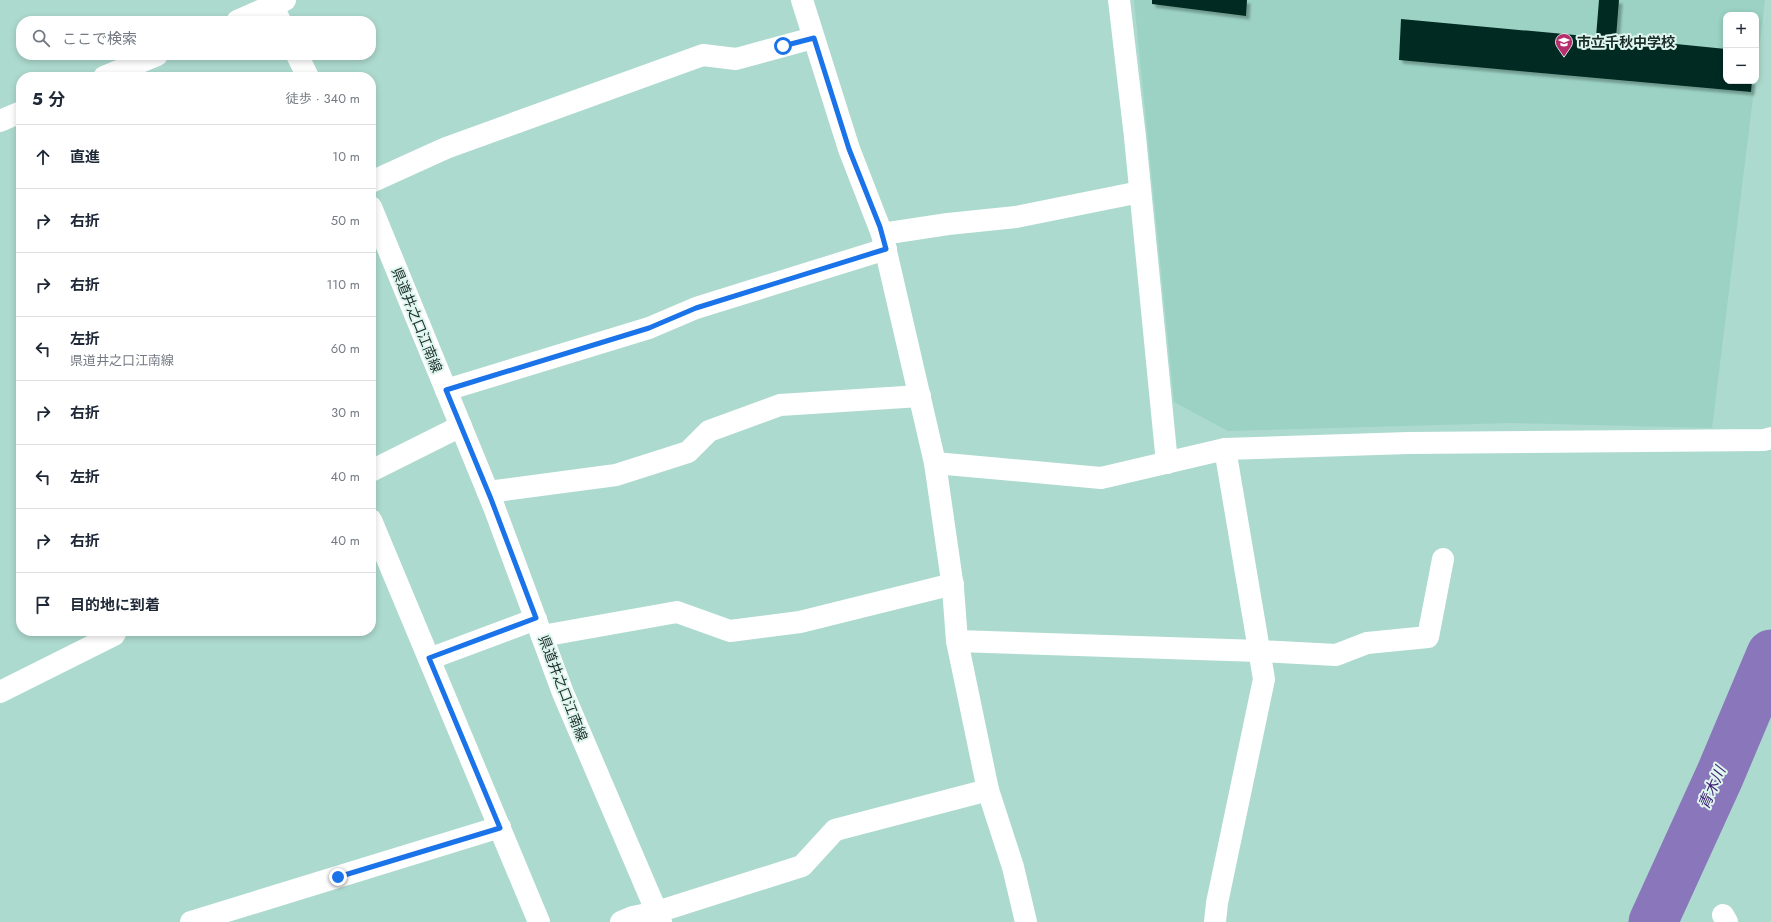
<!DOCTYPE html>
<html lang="ja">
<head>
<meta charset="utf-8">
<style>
  :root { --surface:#fff; --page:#f2f2f3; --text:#1f2937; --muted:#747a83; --line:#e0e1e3 }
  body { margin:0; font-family:Jost,"Noto Sans JP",sans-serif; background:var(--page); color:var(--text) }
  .controls { position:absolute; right:12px; top:12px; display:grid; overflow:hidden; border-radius:8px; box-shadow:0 2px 6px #0003 }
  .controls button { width:36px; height:36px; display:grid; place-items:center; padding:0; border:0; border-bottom:1px solid var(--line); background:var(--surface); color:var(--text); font:20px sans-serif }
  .stop { position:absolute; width:12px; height:12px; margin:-9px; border:3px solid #1a73e8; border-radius:50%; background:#fff }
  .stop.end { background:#1a73e8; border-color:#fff; box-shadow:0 1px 4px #0008 }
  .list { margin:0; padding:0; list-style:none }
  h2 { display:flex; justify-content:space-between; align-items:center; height:52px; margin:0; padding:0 16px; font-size:17px }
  h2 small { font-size:13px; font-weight:400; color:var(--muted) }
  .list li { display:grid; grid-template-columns:26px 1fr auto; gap:12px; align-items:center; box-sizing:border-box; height:64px; padding:0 16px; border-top:1px solid var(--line) }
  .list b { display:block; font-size:15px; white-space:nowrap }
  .list p { margin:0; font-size:13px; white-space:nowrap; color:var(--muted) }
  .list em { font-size:13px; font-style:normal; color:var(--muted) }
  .icon { flex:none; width:22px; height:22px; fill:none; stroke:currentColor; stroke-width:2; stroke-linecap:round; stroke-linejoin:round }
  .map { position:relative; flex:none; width:1771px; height:922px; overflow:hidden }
  .search { position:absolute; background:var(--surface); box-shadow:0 2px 6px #0003; left:16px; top:16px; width:360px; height:44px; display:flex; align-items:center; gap:10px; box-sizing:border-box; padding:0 14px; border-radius:16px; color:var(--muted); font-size:15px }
  .panel { position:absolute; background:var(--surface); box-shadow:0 2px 6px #0003; left:16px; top:72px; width:360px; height:564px; border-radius:16px }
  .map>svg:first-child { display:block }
  .built { fill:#9bd2c3 }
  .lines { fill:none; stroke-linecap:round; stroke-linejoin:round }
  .river { stroke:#8a77bb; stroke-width:49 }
  .building { fill:#002c23; filter:url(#shadow) }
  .minor { stroke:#fff; stroke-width:22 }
  .tertiary { stroke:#fff; stroke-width:22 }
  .secondary { stroke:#fff; stroke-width:22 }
  .route { stroke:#1a73e8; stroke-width:5 }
  .labels { text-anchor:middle; stroke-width:4; stroke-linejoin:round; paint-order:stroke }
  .poi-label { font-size:14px; font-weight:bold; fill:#1b2d29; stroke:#dff6ef; text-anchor:start }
  .street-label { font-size:14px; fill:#1b2d29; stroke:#dff6ef }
  .water-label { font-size:15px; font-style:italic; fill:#412173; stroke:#dff6ef }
</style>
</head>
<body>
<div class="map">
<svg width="1771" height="922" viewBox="0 0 1771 922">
  <defs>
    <filter id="shadow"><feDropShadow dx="3.5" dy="3.5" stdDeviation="1" flood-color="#0004"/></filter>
  </defs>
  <rect width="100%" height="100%" fill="#addace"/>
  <path class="built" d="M 1134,0 L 1765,0 L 1756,75 L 1756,15 L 1726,15 L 1726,81 L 1755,81 L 1712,428 L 1510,423 L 1228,431 L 1174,402 Z"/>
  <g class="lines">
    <path class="river" d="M 1653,922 L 1720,775 L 1771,654"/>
  </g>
  <g class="building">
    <path d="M 1152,0 L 1247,0 L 1246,16 L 1152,4 Z"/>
    <path d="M 1599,0 L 1619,0 L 1616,38 L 1726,49 L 1726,81 L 1752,81 L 1751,92 L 1399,60 L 1401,19 L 1596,37 Z"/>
  </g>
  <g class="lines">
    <g class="minor">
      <path d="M 802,0 L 849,149 L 882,234 L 935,463 L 953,588 L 957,641 L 988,790 L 1013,867 L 1026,922"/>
      <path d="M 1119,0 L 1135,137 L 1167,463"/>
      <path d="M 371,182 L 446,148 L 703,55 L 736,59 L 813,38"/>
      <path d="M 882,234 L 948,224 L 1016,217 L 1140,192"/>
      <path d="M 446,390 L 649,328 L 696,308 L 886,249"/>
      <path d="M 935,463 L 1101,478 L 1225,449 L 1408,443 L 1764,440 L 1771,438"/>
      <path d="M 371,471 L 461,426"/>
      <path d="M 488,492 L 616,475 L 688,452 L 709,431 L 780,405 L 920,396"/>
      <path d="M 371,520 L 539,922"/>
      <path d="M 542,636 L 677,612 L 730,631 L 800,622 L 953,584"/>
      <path d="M 957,641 L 1259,651 L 1336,655 L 1367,643 L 1428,637 L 1443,559"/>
      <path d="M 429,659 L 536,619"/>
      <path d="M 0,692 L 114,635 L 116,631"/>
      <path d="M 1723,915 L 1727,922"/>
      <path d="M 191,922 L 500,827"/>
      <path d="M 621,922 L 633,917 L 657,912 L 802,866 L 835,830 L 988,790"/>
      <path d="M 1215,922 L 1217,903 L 1264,679 L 1225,449"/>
    </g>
    <g class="tertiary">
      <path d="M 237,21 L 285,0"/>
      <path d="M 104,77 L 157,55"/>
      <path d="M 0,121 L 21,112"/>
    </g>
    <g class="secondary">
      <path d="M 270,0 L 280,21"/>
      <path d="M 297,55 L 308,77"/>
      <path d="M 371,207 L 494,507 L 563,693 L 661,922"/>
    </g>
  </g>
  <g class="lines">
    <path class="route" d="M 338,877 L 500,828 L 429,658 L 536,618 L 491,499 L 446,390 L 649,328 L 696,308 L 886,249 L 880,227 L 849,149 L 814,38 L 783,46"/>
  </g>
  <defs>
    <symbol id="school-pin" viewBox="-11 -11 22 30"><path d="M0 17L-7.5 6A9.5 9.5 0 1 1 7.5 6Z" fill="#b52d6d" stroke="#dff6ef"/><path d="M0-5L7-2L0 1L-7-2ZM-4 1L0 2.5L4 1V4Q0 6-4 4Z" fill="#fff"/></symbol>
  </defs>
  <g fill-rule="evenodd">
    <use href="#school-pin" x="1554" y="32" width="20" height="27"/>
  </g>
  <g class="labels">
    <g class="poi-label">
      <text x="1577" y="47">市立千秋中学校</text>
    </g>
    <g class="street-label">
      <text transform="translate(417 320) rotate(68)" y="5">県道井之口江南線</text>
      <text transform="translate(563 688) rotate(69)" y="5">県道井之口江南線</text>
    </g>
    <g class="water-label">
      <text transform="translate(1712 788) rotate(-66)" y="5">青木川</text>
    </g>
  </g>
</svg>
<div class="controls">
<button>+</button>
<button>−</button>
</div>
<div class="stop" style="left:783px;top:46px"></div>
<div class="stop end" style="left:338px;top:877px"></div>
<div class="search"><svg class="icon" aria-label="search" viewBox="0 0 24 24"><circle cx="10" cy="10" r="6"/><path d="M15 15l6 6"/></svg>ここで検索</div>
<section class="panel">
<h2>5 分<small>徒歩 · 340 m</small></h2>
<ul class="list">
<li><svg class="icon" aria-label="ahead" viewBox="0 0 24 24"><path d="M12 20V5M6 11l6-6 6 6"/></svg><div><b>直進</b></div><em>10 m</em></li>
<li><svg class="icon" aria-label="right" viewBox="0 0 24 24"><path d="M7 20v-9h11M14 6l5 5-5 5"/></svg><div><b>右折</b></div><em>50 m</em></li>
<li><svg class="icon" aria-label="right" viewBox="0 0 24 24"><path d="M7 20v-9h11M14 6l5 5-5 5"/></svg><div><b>右折</b></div><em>110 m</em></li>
<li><svg class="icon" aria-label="left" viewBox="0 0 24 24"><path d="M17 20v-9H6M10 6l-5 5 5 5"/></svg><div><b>左折</b><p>県道井之口江南線</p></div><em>60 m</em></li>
<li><svg class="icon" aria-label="right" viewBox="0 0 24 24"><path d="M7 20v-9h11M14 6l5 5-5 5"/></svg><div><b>右折</b></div><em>30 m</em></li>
<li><svg class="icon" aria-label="left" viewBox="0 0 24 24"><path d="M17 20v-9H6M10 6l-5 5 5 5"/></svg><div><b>左折</b></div><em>40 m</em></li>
<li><svg class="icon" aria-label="right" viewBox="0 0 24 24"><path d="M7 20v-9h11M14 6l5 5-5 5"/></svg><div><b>右折</b></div><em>40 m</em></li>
<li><svg class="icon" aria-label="arrive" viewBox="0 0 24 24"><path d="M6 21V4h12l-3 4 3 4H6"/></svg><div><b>目的地に到着</b></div></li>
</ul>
</section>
</div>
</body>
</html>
